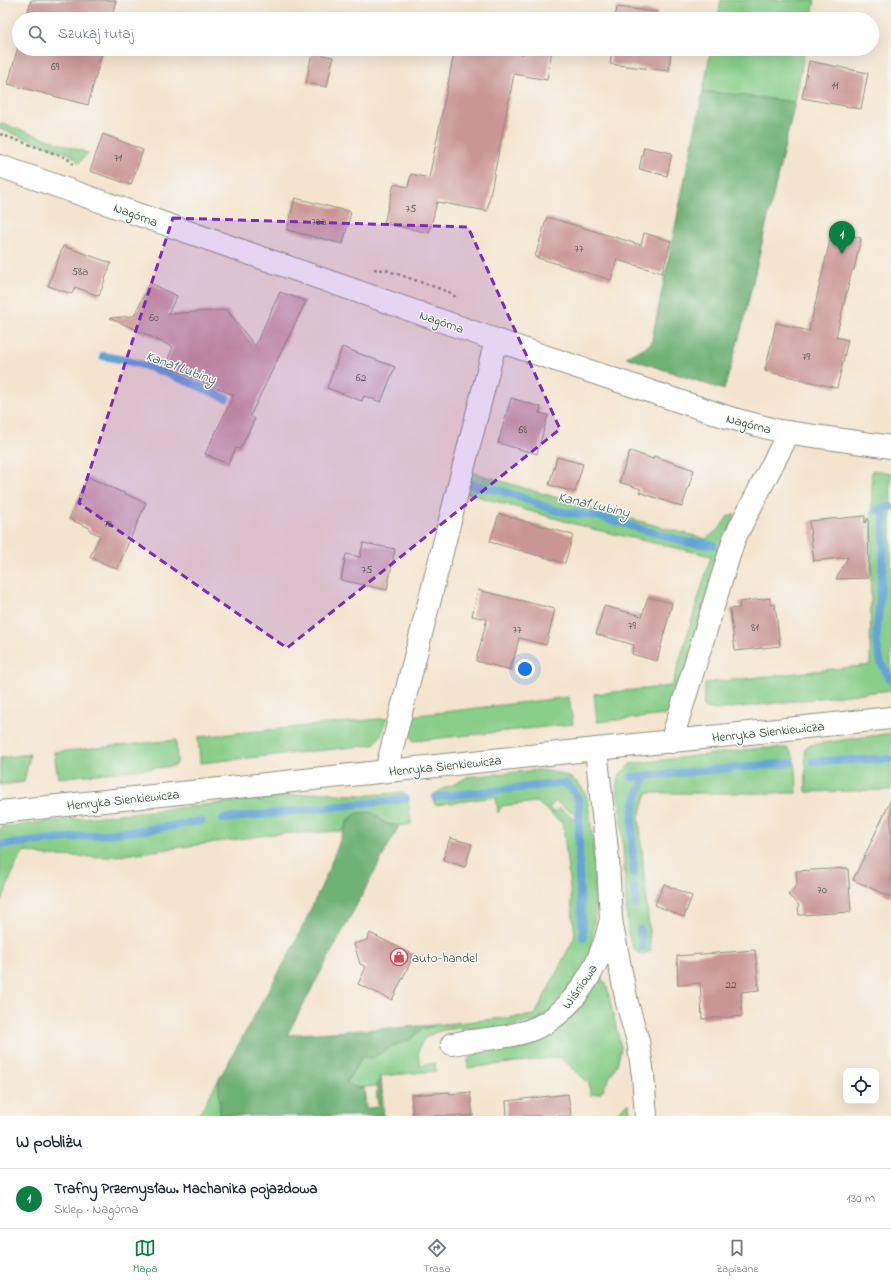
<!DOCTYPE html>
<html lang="pl">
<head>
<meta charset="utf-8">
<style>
  :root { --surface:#fff; --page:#f6f6f7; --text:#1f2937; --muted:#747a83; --line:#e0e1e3; --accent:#0b8043 }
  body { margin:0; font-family:"Indie Flower",sans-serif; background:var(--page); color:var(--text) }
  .controls { position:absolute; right:12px; bottom:12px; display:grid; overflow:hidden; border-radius:8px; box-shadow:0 4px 16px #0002 }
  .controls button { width:36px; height:36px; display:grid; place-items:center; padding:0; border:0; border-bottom:1px solid var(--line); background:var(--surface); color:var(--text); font:20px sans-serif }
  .you { position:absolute; left:525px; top:669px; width:14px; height:14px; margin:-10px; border:3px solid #fff; border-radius:50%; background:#1a73e8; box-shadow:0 0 0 6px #1a73e833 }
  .badge { display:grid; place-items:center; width:26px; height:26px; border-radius:50%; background:var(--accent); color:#fff; font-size:13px; font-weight:700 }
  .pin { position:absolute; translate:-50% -33px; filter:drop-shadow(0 1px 2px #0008) }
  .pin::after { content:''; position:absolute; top:21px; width:14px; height:12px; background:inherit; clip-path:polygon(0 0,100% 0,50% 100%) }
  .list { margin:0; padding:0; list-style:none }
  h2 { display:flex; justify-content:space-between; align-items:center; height:52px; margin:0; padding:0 16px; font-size:17px }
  h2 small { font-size:13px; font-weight:400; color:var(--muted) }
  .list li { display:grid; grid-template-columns:26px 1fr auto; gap:12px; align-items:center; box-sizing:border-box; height:60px; padding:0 16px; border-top:1px solid var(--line) }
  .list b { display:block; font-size:15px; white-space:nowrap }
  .list p { margin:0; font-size:13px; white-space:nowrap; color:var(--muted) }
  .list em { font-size:13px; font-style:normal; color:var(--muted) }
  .icon { flex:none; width:22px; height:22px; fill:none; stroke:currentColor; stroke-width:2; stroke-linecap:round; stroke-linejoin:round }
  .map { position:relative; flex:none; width:891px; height:1116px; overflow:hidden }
  .search { position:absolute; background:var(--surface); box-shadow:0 4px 16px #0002; left:12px; right:12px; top:12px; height:44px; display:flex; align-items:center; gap:10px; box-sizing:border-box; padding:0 14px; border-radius:22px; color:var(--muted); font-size:15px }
  .sheet { height:112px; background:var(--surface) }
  nav { display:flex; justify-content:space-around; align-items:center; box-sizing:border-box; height:56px; border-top:1px solid var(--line); background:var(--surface); font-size:11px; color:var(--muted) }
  nav a { display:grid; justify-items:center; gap:2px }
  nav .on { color:var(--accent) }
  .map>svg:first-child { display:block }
  .green { fill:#89ce89; stroke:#54865e; fill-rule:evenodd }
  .forest { fill:#6eb175; stroke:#467754 }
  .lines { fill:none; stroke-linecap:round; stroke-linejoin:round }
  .stream { stroke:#62a3d6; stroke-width:8 }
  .building { fill:#ca9695 }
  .minor-casing { stroke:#8a9081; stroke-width:24 }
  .path { stroke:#8a9081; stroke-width:2.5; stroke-dasharray:3 3; stroke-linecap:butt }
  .minor { stroke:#fff; stroke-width:22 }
  .marked { fill:#7b2cbf; fill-opacity:0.2; stroke:#7b2cbf; stroke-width:3; stroke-dasharray:8 5; stroke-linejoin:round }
  .labels { text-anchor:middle; stroke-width:3; stroke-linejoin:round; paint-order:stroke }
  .number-label { font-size:11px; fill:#4a534c }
  .street-label { font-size:13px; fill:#1f3d34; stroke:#f6f6f2 }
  .poi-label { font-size:13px; fill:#1f3d34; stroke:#f6f6f2; text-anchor:start }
  .water-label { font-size:14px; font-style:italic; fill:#335c65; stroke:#f6f6f2 }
</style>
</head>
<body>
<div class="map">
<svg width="891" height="1116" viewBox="0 0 891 1116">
  <rect width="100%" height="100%" fill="#f6f6f2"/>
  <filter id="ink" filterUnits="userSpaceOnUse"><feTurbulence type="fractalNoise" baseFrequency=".025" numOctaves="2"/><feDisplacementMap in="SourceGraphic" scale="8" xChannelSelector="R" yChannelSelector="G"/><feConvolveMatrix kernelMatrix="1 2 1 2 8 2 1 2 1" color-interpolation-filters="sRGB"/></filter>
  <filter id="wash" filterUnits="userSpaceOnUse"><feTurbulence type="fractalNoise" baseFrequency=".012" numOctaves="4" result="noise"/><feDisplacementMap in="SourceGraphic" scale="16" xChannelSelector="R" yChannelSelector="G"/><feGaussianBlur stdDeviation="0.9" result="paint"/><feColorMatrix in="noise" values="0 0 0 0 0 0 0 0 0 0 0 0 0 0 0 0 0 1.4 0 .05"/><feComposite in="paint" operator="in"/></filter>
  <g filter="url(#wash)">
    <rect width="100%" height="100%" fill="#f4e4ce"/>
    <g class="green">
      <path d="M 721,0 L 815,0 L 811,19 L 718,19 Z"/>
      <path d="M 711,49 L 805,49 L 795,102 L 703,91 Z"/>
      <path d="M 0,123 L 88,153 L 79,163 L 70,154 L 0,129 Z"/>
      <path d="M 872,470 L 891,473 L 891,690 L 715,710 L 703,707 L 705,683 L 870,665 Z"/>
      <path d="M 468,471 L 598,510 L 706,539 L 720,528 L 728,516 L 735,514 L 671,711 L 666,715 L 597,722 L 594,694 L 672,686 L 711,556 L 592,529 L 463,492 Z"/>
      <path d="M 569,697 L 573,724 L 413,741 L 410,731 L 410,716 Z"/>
      <path d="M 388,718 L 380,737 L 373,745 L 200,763 L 198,737 Z"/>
      <path d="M 891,733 L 891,790 L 806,792 L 805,748 L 809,745 Z"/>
      <path d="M 176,740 L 177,762 L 174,766 L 58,778 L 54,752 Z"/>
      <path d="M 761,748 L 787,748 C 798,756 796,780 797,793 L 647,793 L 639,817 L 651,951 L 642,955 L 634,950 L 628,935 L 621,813 L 616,786 L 620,774 L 630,764 Z"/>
      <path d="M 30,754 L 24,782 L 0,785 L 0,758 Z"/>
      <path d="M 538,770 C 558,772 581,776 587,799 C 595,837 600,923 588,959 C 583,974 572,985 562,996 C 557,1002 551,1013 544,1017 C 540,1020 503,1029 497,1029 C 471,1029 408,1020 420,1065 L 435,1063 L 436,1071 L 381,1076 L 376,1086 C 365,1087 356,1090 346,1083 L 362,1057 L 372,1058 L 393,1046 L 411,1039 L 421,1030 L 435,1025 L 535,1015 L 575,936 L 563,824 L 537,802 L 502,806 L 498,813 L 496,797 L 435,805 L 434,795 C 442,787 456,785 467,777 ZM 555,801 L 577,816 L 574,819 L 559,808 L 555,813 L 549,809 Z"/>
      <path d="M 325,792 C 352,797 376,795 403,792 L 408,798 L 411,824 C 398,826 384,828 377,815 L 348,820 L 343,831 L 275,834 L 110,857 L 46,856 L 25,851 C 15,859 7,891 0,904 L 0,827 Z"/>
      <path d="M 600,977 L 606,983 L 621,1048 L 617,1064 L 601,1093 L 590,1095 L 589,1083 L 560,1057 L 468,1068 L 468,1060 L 473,1052 L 500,1044 Z"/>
      <path d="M 219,1079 L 220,1116 L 198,1116 Z"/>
      <path d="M 629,1103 L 630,1116 L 612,1116 Z"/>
    </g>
    <g class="forest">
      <path d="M 703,91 L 795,102 L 744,320 L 724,390 L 626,357 L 651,344 Z"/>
      <path d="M 372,812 L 386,824 L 399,826 L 287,1035 L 435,1025 L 421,1030 L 411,1039 L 393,1046 L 372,1058 L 362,1057 L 346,1082 L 357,1088 L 364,1087 L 366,1108 L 378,1107 L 376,1086 L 381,1076 L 384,1116 L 220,1116 L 219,1079 L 293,947 L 324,881 L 348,820 L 357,813 Z"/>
    </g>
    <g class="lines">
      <g class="stream">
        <path d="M 103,356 C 148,363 184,380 226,398"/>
        <path d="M 470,484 L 509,493 L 557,511 L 597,516 L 686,542 L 713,545"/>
        <path d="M 884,508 L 884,549 L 876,641 L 881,663 L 891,680"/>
        <path d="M 877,510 L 891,507"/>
        <path d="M 813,761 L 891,759"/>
        <path d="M 632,777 L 790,763"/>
        <path d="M 436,797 L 566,783 L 574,792 L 579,801 L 579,875 L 583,937"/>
        <path d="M 223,819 L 406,799"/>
        <path d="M 0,845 L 153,829 L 201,821"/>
        <path d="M 634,874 C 633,835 626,811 646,776"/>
        <path d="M 635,887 L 636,905"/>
        <path d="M 640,930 L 643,947"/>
      </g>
    </g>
    <g id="blocks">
      <g class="building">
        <path d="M 31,0 L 116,0 L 111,19 L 26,19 Z"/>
        <path d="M 617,7 L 657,12 L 656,19 L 615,19 Z"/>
        <path d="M 19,43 L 19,49 L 103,49 L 88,105 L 8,84 Z"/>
        <path d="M 455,49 L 497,49 L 523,54 L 524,49 L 552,49 L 547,80 L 514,74 L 487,211 L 437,202 L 429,233 L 384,223 L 394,184 L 408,187 L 411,174 L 429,178 Z"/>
        <path d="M 612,49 L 671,49 L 669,71 L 610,64 Z"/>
        <path d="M 312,53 L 333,57 L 327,87 L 306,83 Z"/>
        <path d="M 809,61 L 868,73 L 861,109 L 802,98 Z"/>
        <path d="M 103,134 L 143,150 L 131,185 L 90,171 Z"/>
        <path d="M 644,147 L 672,153 L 667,176 L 639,169 Z"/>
        <path d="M 295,198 L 351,212 L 343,244 L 287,230 Z"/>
        <path d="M 547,217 L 641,245 L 644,233 L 671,241 L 662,273 L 617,260 L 611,280 L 535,257 Z"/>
        <path d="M 832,231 L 861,238 L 854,270 L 852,270 L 836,337 L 848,340 L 837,388 L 765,371 L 776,323 L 809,331 Z"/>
        <path d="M 63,246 L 111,263 L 99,296 L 75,287 L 72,294 L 48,286 Z"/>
        <path d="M 150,283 L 177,296 L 168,314 L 227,310 L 255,346 L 280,292 L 306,301 L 250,416 L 255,419 L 240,449 L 236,448 L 228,464 L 205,454 L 234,395 L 165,366 L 173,347 L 110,318 L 134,316 Z"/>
        <path d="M 342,347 L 395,367 L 381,402 L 364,396 L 362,401 L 327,388 Z"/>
        <path d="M 511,398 L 541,407 L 539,413 L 548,415 L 537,454 L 498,443 Z"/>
        <path d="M 630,451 L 653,459 L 654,456 L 694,470 L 682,507 L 639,492 L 641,489 L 619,482 Z"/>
        <path d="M 557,457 L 583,464 L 575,492 L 549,485 Z"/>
        <path d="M 88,477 L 146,503 L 117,569 L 90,557 L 100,535 L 90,531 L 90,528 L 69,519 Z"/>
        <path d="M 499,514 L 573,535 L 565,563 L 490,542 Z"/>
        <path d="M 865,516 L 865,523 L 868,518 L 869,578 L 836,579 L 848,557 L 814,561 L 809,521 Z"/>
        <path d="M 363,543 L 395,549 L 387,590 L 341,580 L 346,554 L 360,557 Z"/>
        <path d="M 478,590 L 555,609 L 546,645 L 519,638 L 511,670 L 476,661 L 487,619 L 472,616 Z"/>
        <path d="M 648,597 L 672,603 L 657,661 L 632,654 L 634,645 L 596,634 L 604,606 L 642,616 Z"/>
        <path d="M 770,598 L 770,605 L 775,604 L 780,646 L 735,651 L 730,609 L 740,608 L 739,602 Z"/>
        <path d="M 891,800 L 891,897 L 853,880 Z"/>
        <path d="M 450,838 L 472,844 L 465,867 L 443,860 Z"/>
        <path d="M 848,868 L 851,912 L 799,915 L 798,904 L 788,895 L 797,885 L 796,871 Z"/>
        <path d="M 664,884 L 692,896 L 684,917 L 655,905 Z"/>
        <path d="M 370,933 L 414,955 L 392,1000 L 358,984 L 366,967 L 360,964 L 354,944 L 367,940 Z"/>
        <path d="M 755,950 L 759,990 L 741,992 L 742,1016 L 702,1019 L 700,983 L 678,985 L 677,956 Z"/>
        <path d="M 449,1092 L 450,1094 L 470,1092 L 473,1116 L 413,1116 L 411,1095 Z"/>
        <path d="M 568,1094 L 571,1116 L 507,1116 L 506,1101 Z"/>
      </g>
    </g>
  </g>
  <g filter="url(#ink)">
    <use href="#blocks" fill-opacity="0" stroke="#8a9081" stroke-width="1"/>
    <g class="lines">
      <defs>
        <g id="minor">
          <path d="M 0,166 L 496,340 L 727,417 L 779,431 L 891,447"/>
          <path d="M 671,742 L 734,539 L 789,432"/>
          <path d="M 596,749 L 608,860 L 611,920 L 627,1003 L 638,1041 L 643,1075 L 646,1116"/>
          <path d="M 386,771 L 496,340"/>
          <path d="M 0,812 L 891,718"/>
          <path d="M 452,1044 C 477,1039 504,1039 528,1031 C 571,1017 601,965 610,923"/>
        </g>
      </defs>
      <use href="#minor" class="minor-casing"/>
      <g class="path">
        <path d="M 0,134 L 67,158 L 73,164"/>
        <path d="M 374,269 L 386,270 L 449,292 L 457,298"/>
      </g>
      <use href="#minor" class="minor"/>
    </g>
  </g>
  <path class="marked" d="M 173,218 L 468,227 L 560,429 L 287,648 L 79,503 Z"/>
  <defs>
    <symbol id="shop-ring" viewBox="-11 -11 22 22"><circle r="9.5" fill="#f6f6f2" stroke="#d1495b" stroke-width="1.5"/><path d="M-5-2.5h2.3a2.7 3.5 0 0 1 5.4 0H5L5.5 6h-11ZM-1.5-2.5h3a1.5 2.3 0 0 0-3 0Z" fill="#d1495b"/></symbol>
  </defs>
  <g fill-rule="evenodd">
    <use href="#shop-ring" x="389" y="947" width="20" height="20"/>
  </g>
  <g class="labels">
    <g class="number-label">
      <text x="55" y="70">69</text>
      <text x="835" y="89">11</text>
      <text x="118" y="161">71</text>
      <text x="411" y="212">75</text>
      <text x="319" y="225">73a</text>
      <text x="579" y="252">77</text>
      <text x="80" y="275">58a</text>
      <text x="154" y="321">60</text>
      <text x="806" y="360">79</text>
      <text x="361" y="381">62</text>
      <text x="523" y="433">68</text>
      <text x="108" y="527">73</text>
      <text x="367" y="573">75</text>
      <text x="632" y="629">79</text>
      <text x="755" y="631">81</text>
      <text x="517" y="633">77</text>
      <text x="822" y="893">70</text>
      <text x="731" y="988">22</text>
    </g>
    <g class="street-label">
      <text transform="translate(136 214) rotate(20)" y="5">Nagórna</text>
      <text transform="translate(442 321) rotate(19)" y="5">Nagórna</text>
      <text transform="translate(749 423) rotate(15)" y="5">Nagórna</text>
      <text transform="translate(768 731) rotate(-6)" y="5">Henryka Sienkiewicza</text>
      <text transform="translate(445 765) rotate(-6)" y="5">Henryka Sienkiewicza</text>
      <text transform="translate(123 799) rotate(-6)" y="5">Henryka Sienkiewicza</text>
      <text transform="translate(579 986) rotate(-55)" y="5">Wiśniowa</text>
    </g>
    <g class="poi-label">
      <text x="412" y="962">auto-handel</text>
    </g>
    <g class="water-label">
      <text transform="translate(181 367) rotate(20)" y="5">Kanał Lubiny</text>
      <text transform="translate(594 504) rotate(13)" y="5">Kanał Lubiny</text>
    </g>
  </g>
</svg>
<div class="controls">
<button><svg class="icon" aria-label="locate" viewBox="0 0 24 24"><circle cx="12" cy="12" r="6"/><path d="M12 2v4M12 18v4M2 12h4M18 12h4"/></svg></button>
</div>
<div class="you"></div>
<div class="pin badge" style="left:842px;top:254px">1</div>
<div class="search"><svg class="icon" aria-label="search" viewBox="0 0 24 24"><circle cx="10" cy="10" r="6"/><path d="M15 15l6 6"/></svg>Szukaj tutaj</div>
</div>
<section class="sheet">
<h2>W pobliżu<small></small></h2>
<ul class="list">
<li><span class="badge">1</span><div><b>Trafny Przemysław. Machanika pojazdowa</b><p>Sklep · Nagórna</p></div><em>130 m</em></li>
</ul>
</section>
<nav>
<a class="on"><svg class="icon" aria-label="map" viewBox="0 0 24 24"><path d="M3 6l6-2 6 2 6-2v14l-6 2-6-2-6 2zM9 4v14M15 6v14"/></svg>Mapa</a>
<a><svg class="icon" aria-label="directions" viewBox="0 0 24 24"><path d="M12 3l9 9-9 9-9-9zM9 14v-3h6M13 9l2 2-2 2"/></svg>Trasa</a>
<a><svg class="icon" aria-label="saved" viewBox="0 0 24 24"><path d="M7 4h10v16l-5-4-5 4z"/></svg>Zapisane</a>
</nav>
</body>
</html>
